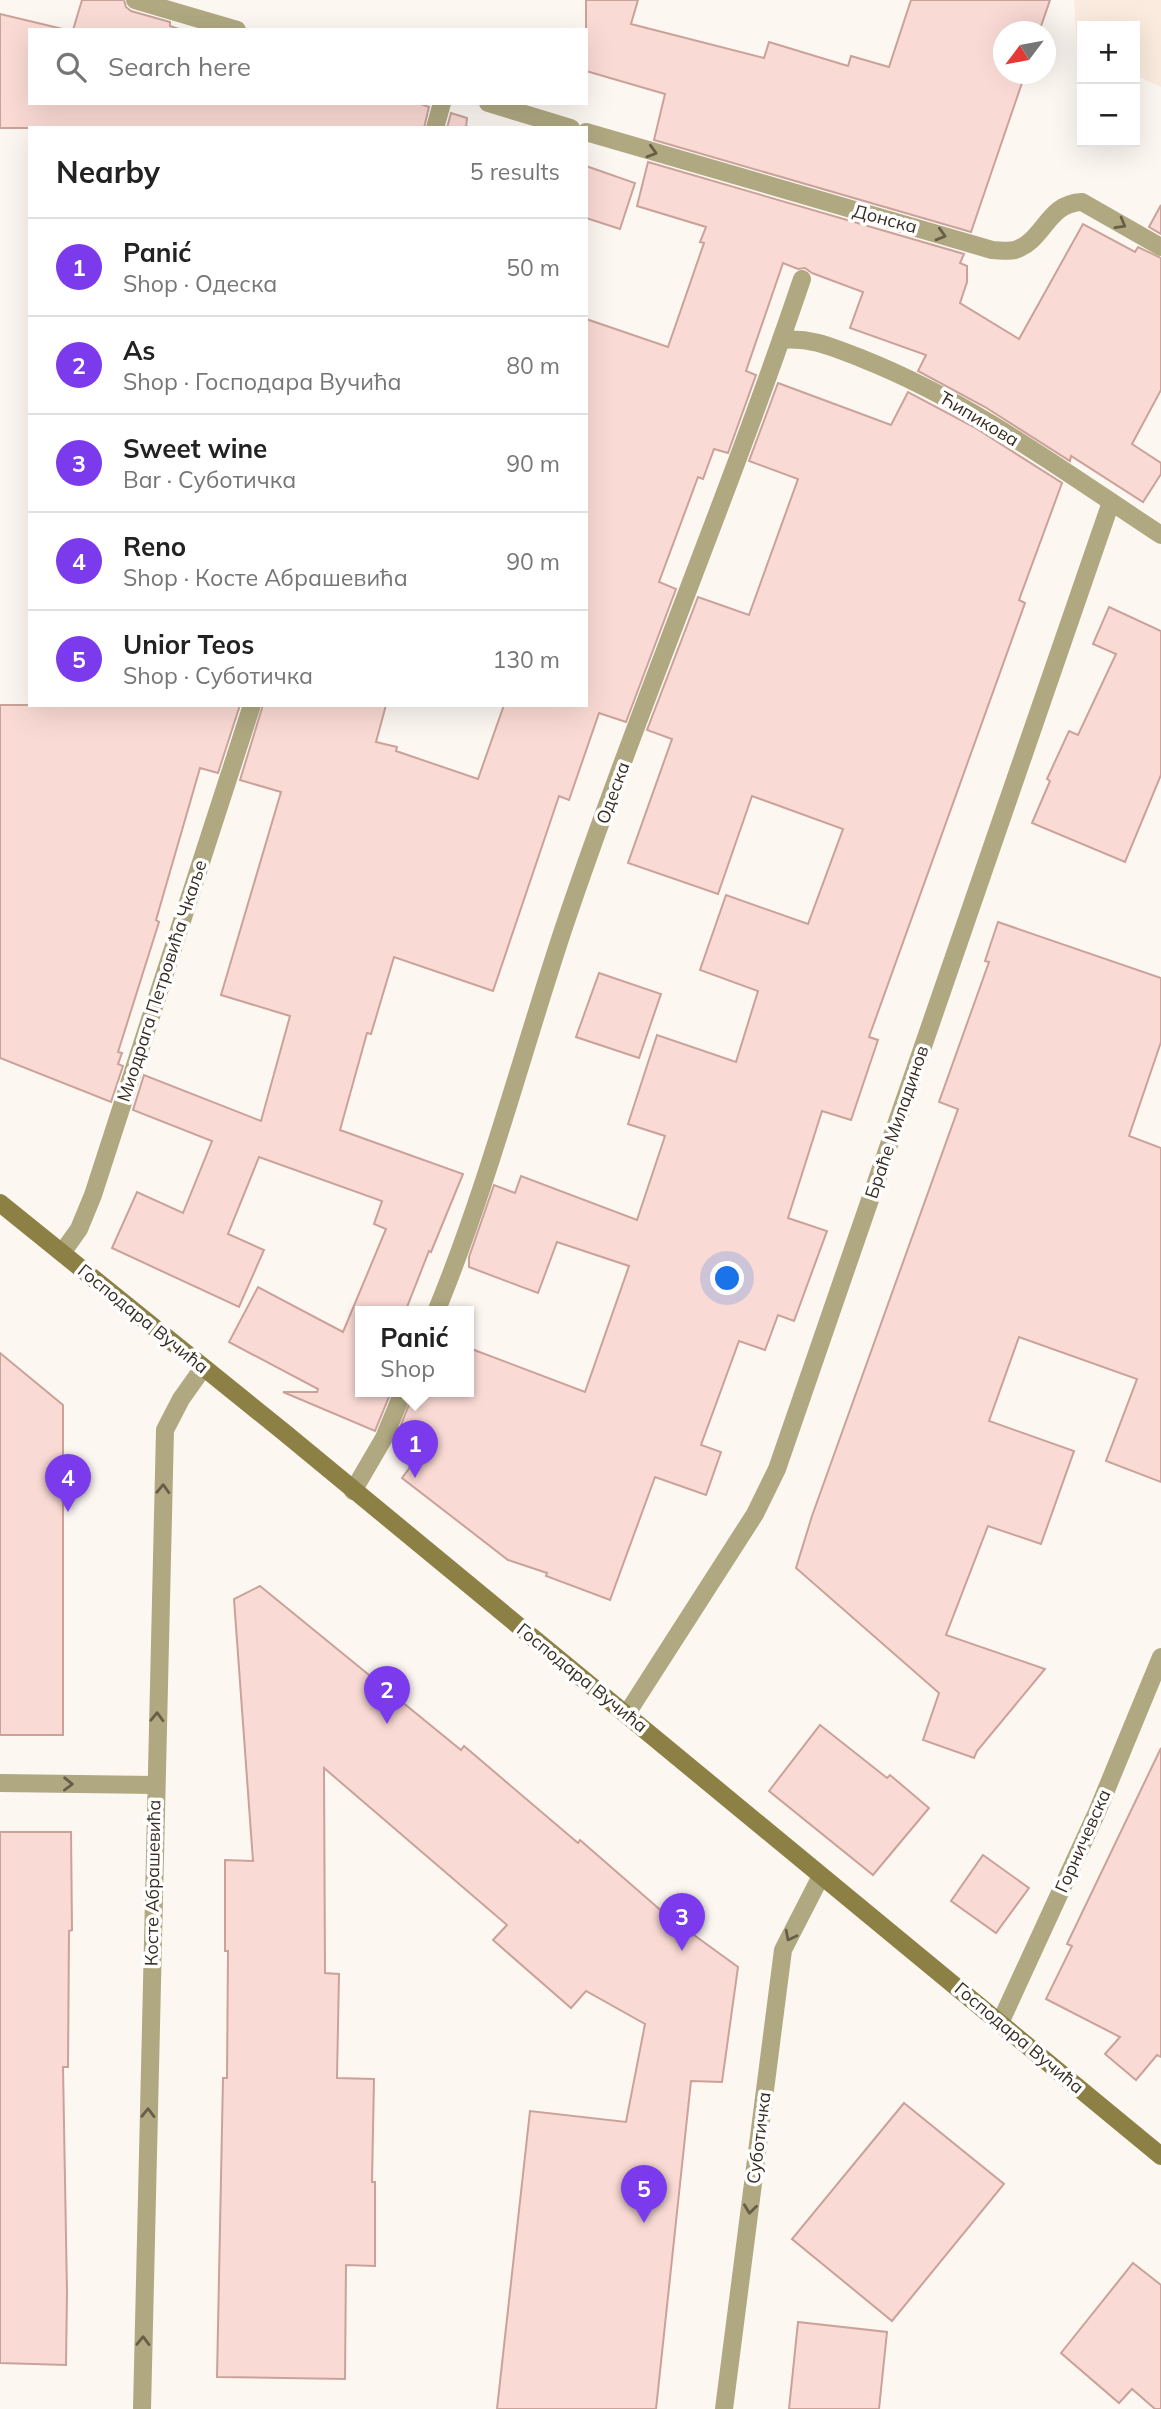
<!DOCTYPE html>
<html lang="en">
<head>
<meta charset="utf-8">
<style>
  :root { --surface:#fff; --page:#f2f2f2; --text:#222; --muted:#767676; --line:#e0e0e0; --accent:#7c3aed }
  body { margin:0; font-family:Mulish,sans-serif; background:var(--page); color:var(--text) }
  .controls { position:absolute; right:21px; top:21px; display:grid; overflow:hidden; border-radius:0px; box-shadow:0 7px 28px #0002 }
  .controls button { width:63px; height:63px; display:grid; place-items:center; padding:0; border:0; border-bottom:2px solid var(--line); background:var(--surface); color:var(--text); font:35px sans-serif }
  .compass { position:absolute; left:993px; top:21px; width:63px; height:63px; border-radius:50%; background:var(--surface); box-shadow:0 7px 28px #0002; rotate:238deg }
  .you { position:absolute; left:728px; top:1279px; width:24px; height:24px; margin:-18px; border:5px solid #fff; border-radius:50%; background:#1a73e8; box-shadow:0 0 0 10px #1a73e833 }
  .badge { display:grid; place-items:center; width:46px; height:46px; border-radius:50%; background:var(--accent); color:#fff; font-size:23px; font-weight:700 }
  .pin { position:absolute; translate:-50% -58px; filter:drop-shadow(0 2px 4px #0008) }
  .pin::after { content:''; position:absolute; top:37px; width:24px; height:21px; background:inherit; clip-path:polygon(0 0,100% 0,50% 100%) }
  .popup { position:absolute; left:355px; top:1306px; width:119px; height:91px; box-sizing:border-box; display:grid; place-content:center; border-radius:0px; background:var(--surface); filter:drop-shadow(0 2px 5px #0005); font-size:23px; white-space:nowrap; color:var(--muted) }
  .popup b { font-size:26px; color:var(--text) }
  .popup::after { content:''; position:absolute; left:50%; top:100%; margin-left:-14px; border:14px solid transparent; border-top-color:var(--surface) }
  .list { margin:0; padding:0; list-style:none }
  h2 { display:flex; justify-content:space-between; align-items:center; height:91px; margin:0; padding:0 28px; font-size:30px }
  h2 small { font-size:23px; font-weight:400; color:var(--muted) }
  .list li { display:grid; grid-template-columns:46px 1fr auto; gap:21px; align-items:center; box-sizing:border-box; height:98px; padding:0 28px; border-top:2px solid var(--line) }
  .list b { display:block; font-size:26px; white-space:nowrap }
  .list p { margin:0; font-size:23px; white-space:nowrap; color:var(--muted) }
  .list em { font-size:23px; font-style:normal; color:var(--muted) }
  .icon { flex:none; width:38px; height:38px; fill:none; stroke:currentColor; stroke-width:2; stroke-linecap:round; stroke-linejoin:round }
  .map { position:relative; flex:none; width:1161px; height:2409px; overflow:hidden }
  .search { position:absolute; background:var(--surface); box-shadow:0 7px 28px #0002; left:28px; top:28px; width:560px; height:77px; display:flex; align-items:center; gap:18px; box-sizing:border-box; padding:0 24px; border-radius:0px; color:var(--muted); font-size:26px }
  .panel { position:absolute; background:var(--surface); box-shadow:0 7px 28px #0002; left:28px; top:126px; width:560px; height:581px; border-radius:0px }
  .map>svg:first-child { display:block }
  .built { fill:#faebde }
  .building { fill:#fadad4; stroke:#caa29a; stroke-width:2 }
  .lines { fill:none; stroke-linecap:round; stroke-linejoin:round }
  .minor { stroke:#afa881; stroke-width:18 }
  .secondary { stroke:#8c8044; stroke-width:18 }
  .oneway { stroke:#685e48 }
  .labels { text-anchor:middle; stroke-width:7; stroke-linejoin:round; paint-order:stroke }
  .street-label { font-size:18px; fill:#382d22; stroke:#fff }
</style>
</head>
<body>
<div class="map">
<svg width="1161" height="2409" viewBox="0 0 1161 2409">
  <rect width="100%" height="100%" fill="#fdf7f2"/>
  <path class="built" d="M 1074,0 L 1161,0 L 1161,87 L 1135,75 L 1135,26 L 1082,26 L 1082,51 L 1077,48 Z"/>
  <g class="building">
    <path d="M 82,0 L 124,0 L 126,7 L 131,11 L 170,22 L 170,26 L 182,30 L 73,30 Z"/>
    <path d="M 586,0 L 638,0 L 631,24 L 764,58 L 769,42 L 848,66 L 851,56 L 889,67 L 911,0 L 1050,0 L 1039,32 L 1004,32 L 1004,74 L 1025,74 L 971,232 L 654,140 L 665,94 L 586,71 Z"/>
    <path d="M 0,14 L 67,30 L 30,30 L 30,103 L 418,103 L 429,107 L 424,128 L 0,128 Z"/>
    <path d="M 451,113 L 467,118 L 466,128 L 447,128 Z"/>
    <path d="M 648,162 L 964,254 L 960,263 L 967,266 L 967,282 L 960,303 L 1019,339 L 1083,224 L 1135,252 L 1138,247 L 1161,258 L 1161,390 L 1132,444 L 1161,463 L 1161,474 L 1143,502 L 1071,456 L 1070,461 L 985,407 L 918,371 L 926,355 L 850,328 L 863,292 L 812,273 L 805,268 L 798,269 L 783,263 L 746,371 L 756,375 L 728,453 L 714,449 L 703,479 L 698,477 L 659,582 L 676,589 L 626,722 L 599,713 L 569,800 L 559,796 L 493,991 L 394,957 L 371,1034 L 367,1033 L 340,1130 L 463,1174 L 431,1252 L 429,1251 L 405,1312 L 361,1312 L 361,1392 L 391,1392 L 375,1431 L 283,1392 L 317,1392 L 318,1389 L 229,1342 L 258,1287 L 343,1332 L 386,1229 L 374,1224 L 382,1201 L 259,1157 L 228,1234 L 264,1250 L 239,1307 L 112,1248 L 137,1192 L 183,1213 L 212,1141 L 133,1110 L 144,1075 L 261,1121 L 290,1016 L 221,995 L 281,792 L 240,780 L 263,705 L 386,705 L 376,742 L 397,747 L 396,751 L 478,779 L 504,705 L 586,705 L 586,319 L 668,347 L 704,243 L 700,242 L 706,227 L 637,206 Z"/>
    <path d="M 586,166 L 635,183 L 620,229 L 586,218 Z"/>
    <path d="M 1161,205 L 1161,234 L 1149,227 Z"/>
    <path d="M 778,383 L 891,425 L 908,392 L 974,427 L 1062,483 L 1019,600 L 1025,603 L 869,1037 L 878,1040 L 851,1120 L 822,1111 L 788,1218 L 827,1231 L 794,1321 L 778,1315 L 765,1350 L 739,1341 L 701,1445 L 721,1452 L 706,1495 L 655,1477 L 610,1600 L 546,1576 L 547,1573 L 508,1560 L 402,1478 L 422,1451 L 395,1440 L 414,1392 L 469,1392 L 469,1348 L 585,1392 L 629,1266 L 557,1242 L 538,1293 L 469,1267 L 469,1257 L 494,1185 L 515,1193 L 521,1176 L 637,1220 L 665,1136 L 628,1124 L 657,1035 L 736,1062 L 758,991 L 700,970 L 726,895 L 808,924 L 843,829 L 752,796 L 718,894 L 628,863 L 672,739 L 647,730 L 698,597 L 749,615 L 798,479 L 749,461 Z"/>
    <path d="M 1109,607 L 1161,631 L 1161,775 L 1125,862 L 1032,823 L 1050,781 L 1047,779 L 1069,731 L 1078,735 L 1116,654 L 1093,644 Z"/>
    <path d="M 0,705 L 240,705 L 218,773 L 200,768 L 156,920 L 159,922 L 118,1052 L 122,1053 L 118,1064 L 123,1066 L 111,1102 L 0,1058 Z"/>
    <path d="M 998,922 L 1161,978 L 1161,1042 L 1129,1136 L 1161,1148 L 1161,1482 L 1106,1461 L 1137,1379 L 1019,1337 L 989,1421 L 1074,1451 L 1041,1544 L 988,1526 L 946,1635 L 1045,1669 L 977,1751 L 974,1758 L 923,1740 L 939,1693 L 796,1568 L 812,1516 L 958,1109 L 939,1102 L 989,962 L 985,961 Z"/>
    <path d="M 599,973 L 661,994 L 639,1058 L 576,1037 Z"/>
    <path d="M 0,1353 L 63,1405 L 63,1735 L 0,1735 Z"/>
    <path d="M 260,1586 L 461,1750 L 464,1746 L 578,1843 L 580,1840 L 665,1914 L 738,1967 L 722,2082 L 691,2081 L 656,2409 L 497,2409 L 530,2111 L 626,2122 L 645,2024 L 586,1991 L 571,2008 L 493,1940 L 507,1925 L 324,1768 L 325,1973 L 339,1974 L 337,2078 L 374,2079 L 372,2182 L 375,2182 L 375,2266 L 346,2265 L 345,2379 L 217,2377 L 223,2078 L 227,2078 L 228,1951 L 225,1951 L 225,1860 L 253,1861 L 234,1599 Z"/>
    <path d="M 820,1725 L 887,1778 L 890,1775 L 929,1808 L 873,1875 L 769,1791 Z"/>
    <path d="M 1161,1748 L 1161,2057 L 1157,2055 L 1136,2080 L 1105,2054 L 1120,2037 L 1046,1999 L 1072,1946 L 1067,1944 Z"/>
    <path d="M 0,1832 L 71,1832 L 72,1930 L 69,1931 L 68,2067 L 63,2067 L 67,2293 L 66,2365 L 0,2363 Z"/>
    <path d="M 983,1855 L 1029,1888 L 996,1933 L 951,1901 Z"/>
    <path d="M 904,2103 L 1004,2184 L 892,2321 L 792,2239 Z"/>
    <path d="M 1133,2263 L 1161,2285 L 1161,2409 L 1155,2409 L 1132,2389 L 1119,2403 L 1061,2353 Z"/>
    <path d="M 798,2322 L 887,2332 L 879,2409 L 789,2409 Z"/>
  </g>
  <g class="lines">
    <g class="minor">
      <path d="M 135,0 L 237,30"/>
      <path d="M 488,103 L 571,128"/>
      <path d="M 435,128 L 442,103"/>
      <path d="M 586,132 L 992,250 C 999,250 1008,252 1015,250 C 1045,240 1047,203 1082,202 L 1161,247"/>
      <path d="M 781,340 C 813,337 834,348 863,359 C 971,402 1065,472 1161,535"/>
      <path d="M 62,1253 L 79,1229 L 93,1195 L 252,705"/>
      <path d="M 436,1312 C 487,1188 521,1057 563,930 C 637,711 728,498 802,279"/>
      <path d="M 353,1491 L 384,1438 L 403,1392"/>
      <path d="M 626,1715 L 755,1514 L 777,1469 L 1111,502"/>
      <path d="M 0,1783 L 156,1785"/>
      <path d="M 1000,2023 L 1097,1812 L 1161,1657"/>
      <path d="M 142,2409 L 165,1430 L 181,1399 L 203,1368"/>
      <path d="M 724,2409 L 783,1950 L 821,1876"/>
    </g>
    <path class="secondary" d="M 0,1203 L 285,1433 L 1161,2156"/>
  </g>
  <defs><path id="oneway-chevron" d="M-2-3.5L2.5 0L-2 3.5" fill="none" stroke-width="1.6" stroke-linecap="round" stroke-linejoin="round" transform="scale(1.75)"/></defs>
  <g class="oneway">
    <use href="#oneway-chevron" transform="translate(652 152) rotate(16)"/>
    <use href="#oneway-chevron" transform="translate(1121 224) rotate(30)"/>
    <use href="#oneway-chevron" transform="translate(941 235) rotate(16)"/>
    <use href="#oneway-chevron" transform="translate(163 1489) rotate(-88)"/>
    <use href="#oneway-chevron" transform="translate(157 1717) rotate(-88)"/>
    <use href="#oneway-chevron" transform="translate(68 1784) rotate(1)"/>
    <use href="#oneway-chevron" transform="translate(790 1936) rotate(117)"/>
    <use href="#oneway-chevron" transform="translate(148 2113) rotate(-89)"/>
    <use href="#oneway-chevron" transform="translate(750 2209) rotate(97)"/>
    <use href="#oneway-chevron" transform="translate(143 2341) rotate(-89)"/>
  </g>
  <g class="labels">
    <g class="street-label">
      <text transform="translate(885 219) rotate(15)" y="6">Донска</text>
      <text transform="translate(979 419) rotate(31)" y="6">Ћипикова</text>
      <text transform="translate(613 793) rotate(-70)" y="6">Одеска</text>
      <text transform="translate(162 981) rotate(-72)" y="6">Миодрага Петровића Чкаље</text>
      <text transform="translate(897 1122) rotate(-71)" y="6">Браће Миладинов</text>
      <text transform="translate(143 1319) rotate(39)" y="6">Господара Вучића</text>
      <text transform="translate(582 1678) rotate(39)" y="6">Господара Вучића</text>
      <text transform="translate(1083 1841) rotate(-66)" y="6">Горничевска</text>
      <text transform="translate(153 1883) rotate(-89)" y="6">Косте Абрашевића</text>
      <text transform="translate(1019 2038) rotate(40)" y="6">Господара Вучића</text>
      <text transform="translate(759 2138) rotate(-83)" y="6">Суботичка</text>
    </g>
  </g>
</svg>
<div class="controls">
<button>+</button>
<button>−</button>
</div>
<svg class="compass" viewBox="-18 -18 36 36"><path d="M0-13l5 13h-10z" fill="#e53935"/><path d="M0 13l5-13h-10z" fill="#767676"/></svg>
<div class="you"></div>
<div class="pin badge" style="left:415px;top:1478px">1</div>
<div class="popup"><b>Panić</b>Shop</div>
<div class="pin badge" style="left:387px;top:1724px">2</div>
<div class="pin badge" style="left:682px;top:1951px">3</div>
<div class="pin badge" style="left:68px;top:1512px">4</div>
<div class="pin badge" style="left:644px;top:2223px">5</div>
<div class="search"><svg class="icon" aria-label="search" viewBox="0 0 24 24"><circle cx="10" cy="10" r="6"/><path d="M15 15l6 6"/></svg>Search here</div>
<section class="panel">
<h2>Nearby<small>5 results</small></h2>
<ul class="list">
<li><span class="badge">1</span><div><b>Panić</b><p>Shop · Одеска</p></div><em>50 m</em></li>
<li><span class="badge">2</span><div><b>As</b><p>Shop · Господара Вучића</p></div><em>80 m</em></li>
<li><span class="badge">3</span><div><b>Sweet wine</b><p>Bar · Суботичка</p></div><em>90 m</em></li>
<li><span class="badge">4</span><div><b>Reno</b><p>Shop · Косте Абрашевића</p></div><em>90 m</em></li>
<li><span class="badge">5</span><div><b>Unior Teos</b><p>Shop · Суботичка</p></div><em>130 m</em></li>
</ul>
</section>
</div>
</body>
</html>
